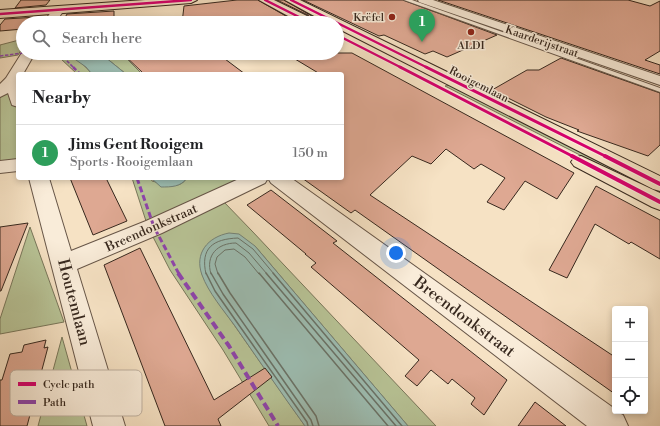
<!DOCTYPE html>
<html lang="en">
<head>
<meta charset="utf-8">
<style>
  :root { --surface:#fff; --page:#f6f6f6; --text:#202124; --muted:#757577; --line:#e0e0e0; --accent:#0b8043 }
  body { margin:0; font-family:"Libre Bodoni",serif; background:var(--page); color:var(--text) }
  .controls { position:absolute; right:12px; bottom:12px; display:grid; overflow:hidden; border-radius:4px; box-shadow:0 2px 6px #0003 }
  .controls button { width:36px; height:36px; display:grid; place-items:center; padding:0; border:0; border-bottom:1px solid var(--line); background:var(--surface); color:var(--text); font:20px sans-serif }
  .you { position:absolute; left:396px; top:253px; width:14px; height:14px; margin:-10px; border:3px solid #fff; border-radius:50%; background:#1a73e8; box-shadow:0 0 0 6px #1a73e833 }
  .badge { display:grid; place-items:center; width:26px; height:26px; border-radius:50%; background:var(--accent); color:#fff; font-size:13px; font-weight:700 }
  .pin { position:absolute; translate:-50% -33px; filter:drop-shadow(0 1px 2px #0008) }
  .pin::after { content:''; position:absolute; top:21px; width:14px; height:12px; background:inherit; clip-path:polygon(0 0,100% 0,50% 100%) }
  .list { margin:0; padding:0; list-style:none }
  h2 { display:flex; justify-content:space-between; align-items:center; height:52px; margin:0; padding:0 16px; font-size:17px }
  h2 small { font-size:13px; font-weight:400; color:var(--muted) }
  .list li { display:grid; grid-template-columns:26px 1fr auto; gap:12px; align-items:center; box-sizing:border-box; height:56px; padding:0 16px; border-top:1px solid var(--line) }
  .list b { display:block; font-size:15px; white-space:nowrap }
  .list p { margin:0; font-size:13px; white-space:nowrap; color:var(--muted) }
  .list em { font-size:13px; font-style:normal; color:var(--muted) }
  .icon { flex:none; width:22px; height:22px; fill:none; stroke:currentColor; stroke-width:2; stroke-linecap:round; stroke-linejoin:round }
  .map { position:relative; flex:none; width:660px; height:426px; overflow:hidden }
  .search { position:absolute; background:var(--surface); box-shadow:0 2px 6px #0003; left:16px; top:16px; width:328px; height:44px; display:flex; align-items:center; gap:10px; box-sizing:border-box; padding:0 14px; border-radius:22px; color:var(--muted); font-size:15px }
  .panel { position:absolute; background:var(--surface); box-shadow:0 2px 6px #0003; left:16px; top:72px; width:328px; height:108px; border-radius:4px }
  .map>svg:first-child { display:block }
  .green { fill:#b8c497; stroke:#78765a }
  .water { fill:#9dbeb3; stroke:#748277 }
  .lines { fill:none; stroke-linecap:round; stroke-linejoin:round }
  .shore-far1 { stroke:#6a7368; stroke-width:1 }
  .shore { stroke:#6a7368; stroke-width:1.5 }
  .building { fill:#dea892; stroke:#37281e }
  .service-casing { stroke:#675648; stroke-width:2 }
  .minor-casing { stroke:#675648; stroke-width:2 }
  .primary-casing { stroke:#37281e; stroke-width:2 }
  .service { fill:#f9ecd9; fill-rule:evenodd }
  .minor { fill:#f9ecd9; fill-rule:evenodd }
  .primary { fill:#f6e2c4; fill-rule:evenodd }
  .quiet-far3 { stroke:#8e44ad; stroke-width:1.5; stroke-dasharray:3.5 1.5; stroke-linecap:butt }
  .quiet-far2 { stroke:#8e44ad; stroke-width:2.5; stroke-dasharray:4.5 2.5; stroke-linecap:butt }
  .quiet-far1 { stroke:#8e44ad; stroke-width:3; stroke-dasharray:6 3; stroke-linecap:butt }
  .quiet { stroke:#8e44ad; stroke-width:4; stroke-dasharray:8 4; stroke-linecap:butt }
  .cycleway-far2-casing { stroke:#f9ecd9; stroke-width:4 }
  .cycleway-far1-casing { stroke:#f9ecd9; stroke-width:5 }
  .cycleway-casing { stroke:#f9ecd9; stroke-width:6 }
  .cycleway-far2 { stroke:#d6006c; stroke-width:2.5 }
  .cycleway-far1 { stroke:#d6006c; stroke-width:3 }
  .cycleway { stroke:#d6006c; stroke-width:4 }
  .poi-dot { fill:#8f2418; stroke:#f9ecd9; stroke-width:1.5 }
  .labels { text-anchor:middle; stroke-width:3; stroke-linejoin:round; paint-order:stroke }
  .far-poi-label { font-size:11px; fill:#37281e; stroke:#f9ecd9; text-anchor:end }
  .far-street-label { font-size:11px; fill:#37281e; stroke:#f9ecd9 }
  .street-label { font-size:13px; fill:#37281e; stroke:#f9ecd9 }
  .near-street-label { font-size:16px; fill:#37281e; stroke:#f9ecd9 }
  .key { fill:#f9ecd9; stroke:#bfb1a1; stroke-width:1 }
  .key-label { font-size:11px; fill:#37281e }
</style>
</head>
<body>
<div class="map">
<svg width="660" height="426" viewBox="0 0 660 426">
  <rect width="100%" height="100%" fill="#f6e2c4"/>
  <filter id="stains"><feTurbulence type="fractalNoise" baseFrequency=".005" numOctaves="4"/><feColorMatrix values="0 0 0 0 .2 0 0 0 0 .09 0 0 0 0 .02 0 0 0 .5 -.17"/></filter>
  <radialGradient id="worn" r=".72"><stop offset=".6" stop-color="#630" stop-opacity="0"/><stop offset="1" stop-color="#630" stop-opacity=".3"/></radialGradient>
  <g class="green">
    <path d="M 23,39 L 23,47 L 18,55 L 0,58 L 0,45 Z"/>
    <path d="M 38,53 C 65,53 73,52 92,74 L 77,74 L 60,58 Z"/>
    <path d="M 100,53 L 121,53 L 142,74 L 126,74 Z"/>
    <path d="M 12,81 L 18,102 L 18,165 L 0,167 L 0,92 Z"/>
    <path d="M 451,85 L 660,190 L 660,196 L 445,86 Z"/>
    <path d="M 132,178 L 151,178 L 152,181 C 164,184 178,191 187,178 L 243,178 L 146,221 Z"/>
    <path d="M 223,201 L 252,231 L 436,426 L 408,426 L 255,246 L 202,274 L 218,302 L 305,426 L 269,426 L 223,350 L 170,270 L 152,235 Z"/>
    <path d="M 30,227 L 64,322 L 0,334 L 0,319 Z"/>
    <path d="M 62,337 L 87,426 L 38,426 Z"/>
  </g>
  <g class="water">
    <path d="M 66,53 L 100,53 L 126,74 L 92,74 L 86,67 Z"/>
    <path d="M 151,178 L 187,178 C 181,187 171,187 161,187 Z"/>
    <path d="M 229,233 L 239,234 L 255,246 L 408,426 L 305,426 C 281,393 258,359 235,326 C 224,311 208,292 202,275 C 194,253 208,237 229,233 Z"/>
  </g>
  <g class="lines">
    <g class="shore-far1">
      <path d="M 206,274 C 200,248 213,239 238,238 L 253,249 L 274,274"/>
      <path d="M 211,274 C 205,255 218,243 236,243 L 249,253 L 267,274"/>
      <path d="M 218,274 L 215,264 L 217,257 L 225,250 L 234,249 L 245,257 L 259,274"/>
    </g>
    <g class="shore">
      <path d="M 206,273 L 215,291 L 307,422 L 308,426"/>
      <path d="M 211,273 L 223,294 L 311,420 L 313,426"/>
      <path d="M 218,273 L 230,293 L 316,416 L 319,426"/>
      <path d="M 259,273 L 388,426"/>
      <path d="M 266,273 L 396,426"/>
      <path d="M 273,273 L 402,426"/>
    </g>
  </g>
  <g class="building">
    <path d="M 21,0 L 50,0 L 46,5 L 15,8 Z"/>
    <path d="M 237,0 L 258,0 L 298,23 L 182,23 L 184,6 Z"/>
    <path d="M 277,0 L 284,0 L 324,23 L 308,23 L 310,18 L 308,15 Z"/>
    <path d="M 303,0 L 403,0 L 497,35 L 447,57 L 433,51 L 425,54 L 384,35 L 379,36 Z"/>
    <path d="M 438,0 L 628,0 L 650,6 L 660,1 L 660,51 L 645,60 L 660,65 L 660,74 Z"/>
    <path d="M 114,11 L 114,23 L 62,23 L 67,14 Z"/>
    <path d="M 38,17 L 33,23 L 23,23 L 23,29 L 0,31 L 0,25 L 5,19 Z"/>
    <path d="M 122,53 L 217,53 L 245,74 L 144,74 Z"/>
    <path d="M 285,53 L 352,53 L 574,173 L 557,199 L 525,181 L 504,210 L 487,202 L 505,178 L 481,164 L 474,169 L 446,149 L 431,164 L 412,156 L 370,195 L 615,357 L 615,394 L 355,210 L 351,213 L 302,178 L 342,178 L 342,74 L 320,74 Z"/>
    <path d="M 561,58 L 660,93 L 660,145 L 648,156 L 577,131 L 579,130 L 546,117 L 492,90 L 527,70 L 539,70 Z"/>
    <path d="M 70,178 L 106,178 L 127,221 L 93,235 Z"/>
    <path d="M 596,186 L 660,220 L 660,259 L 631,242 L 629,244 L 595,224 L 567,278 L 549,270 Z"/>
    <path d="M 271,190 L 337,241 L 333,243 L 507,380 L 484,415 L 471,404 L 475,398 L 452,379 L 448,384 L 431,370 L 417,386 L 405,376 L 419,360 L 311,267 L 316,263 L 305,254 L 306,254 L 247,205 Z"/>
    <path d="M 28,223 L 1,291 L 0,291 L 0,227 Z"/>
    <path d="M 140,248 L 214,400 L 265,368 L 272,377 L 218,419 L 221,426 L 165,426 L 104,265 Z"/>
    <path d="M 46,340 L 44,348 L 48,347 L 27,426 L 0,426 L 0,380 L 2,380 L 10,354 L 22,352 L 24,345 Z"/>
    <path d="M 535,402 L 566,426 L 518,426 Z"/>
  </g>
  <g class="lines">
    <defs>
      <path id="service" d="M 404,0 L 412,0 L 660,88 L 660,92 Z"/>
      <g id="minor">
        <path d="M 418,0 L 433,0 L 660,76 L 660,85 L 419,2 Z"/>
        <path d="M 58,7 L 64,10 L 55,23 L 43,23 L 54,8 Z"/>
        <path d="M 23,51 L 23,53 L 35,53 L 23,74 L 18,74 L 18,107 L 12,105 L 8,93 L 0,97 L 0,84 L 6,78 Z"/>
        <path d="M 18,159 L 18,171 L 0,173 L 0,161 Z"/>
        <path d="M 29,178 L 49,178 L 71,251 L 146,221 L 241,178 L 268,178 L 265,183 L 162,233 L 77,269 L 125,426 L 93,426 Z"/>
        <path d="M 268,178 L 291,178 L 615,409 L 615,411 L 623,415 L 628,426 L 587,426 L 271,183 Z"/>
      </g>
      <g id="primary">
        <path d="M 145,0 L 197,0 L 191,3 L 0,18 L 0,10 Z"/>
        <path d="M 259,0 L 274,0 L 307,16 L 309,19 L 307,22 L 299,22 Z"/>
        <path d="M 285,0 L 300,0 L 660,176 L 660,191 L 653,189 L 337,28 L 337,23 L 327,23 Z"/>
        <path d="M 581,156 L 660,193 L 660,210 L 652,207 L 574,166 L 571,162 L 574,158 Z"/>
      </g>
    </defs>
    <use href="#service" class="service-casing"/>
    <use href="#minor" class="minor-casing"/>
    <use href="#primary" class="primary-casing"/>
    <use href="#service" class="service"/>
    <use href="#minor" class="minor"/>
    <use href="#primary" class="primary"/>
    <g class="quiet-far3">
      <path d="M 49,53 L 63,57 L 74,68"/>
      <path d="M 0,56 L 23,53"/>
    </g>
    <path class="quiet-far2" d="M 73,67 L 80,74"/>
    <path class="quiet-far1" d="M 137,178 L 154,227 L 179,274"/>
    <path class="quiet" d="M 178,273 L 229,346 L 278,426"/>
    <defs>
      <g id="cycleway-far2">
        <path d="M 265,0 L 311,23"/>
        <path d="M 291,0 L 428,68"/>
        <path d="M 0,14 L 191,0"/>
        <path d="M 337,35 L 402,68"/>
      </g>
      <g id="cycleway-far1">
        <path d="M 400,67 L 574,157"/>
        <path d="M 426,67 L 607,157"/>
      </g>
      <g id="cycleway">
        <path d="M 572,156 L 660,202"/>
        <path d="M 605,156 L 660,184"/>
      </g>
    </defs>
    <use href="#cycleway-far2" class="cycleway-far2-casing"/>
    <use href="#cycleway-far1" class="cycleway-far1-casing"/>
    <use href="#cycleway" class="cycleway-casing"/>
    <use href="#cycleway-far2" class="cycleway-far2"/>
    <use href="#cycleway-far1" class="cycleway-far1"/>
    <use href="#cycleway" class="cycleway"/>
  </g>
  <g class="poi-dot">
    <circle cx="392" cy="17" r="4"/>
    <circle cx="471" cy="32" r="4"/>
  </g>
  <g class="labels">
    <g class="far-poi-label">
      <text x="384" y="21">Krëfel</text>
      <text x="471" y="49" text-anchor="middle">ALDI</text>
    </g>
    <g class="far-street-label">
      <text transform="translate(542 41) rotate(19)" y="4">Kaarderijstraat</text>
      <text transform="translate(479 84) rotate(27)" y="4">Rooigemlaan</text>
    </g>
    <g class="street-label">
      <text transform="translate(151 227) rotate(-24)" y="5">Breendonkstraat</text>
    </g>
    <g class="near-street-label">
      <text transform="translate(75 302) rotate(75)" y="6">Houtemlaan</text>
      <text transform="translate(465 316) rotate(37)" y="6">Breendonkstraat</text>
    </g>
  </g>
  <rect x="10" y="370" width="132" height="46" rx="6" class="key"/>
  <rect x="18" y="382" width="18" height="4" fill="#d6006c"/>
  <rect x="18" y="400" width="18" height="4" fill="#8e44ad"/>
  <g class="key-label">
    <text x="43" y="388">Cycle path</text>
    <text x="43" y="406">Path</text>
  </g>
  <rect width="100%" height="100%" filter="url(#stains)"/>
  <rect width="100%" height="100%" fill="url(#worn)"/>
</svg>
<div class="controls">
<button>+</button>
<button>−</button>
<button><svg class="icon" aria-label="locate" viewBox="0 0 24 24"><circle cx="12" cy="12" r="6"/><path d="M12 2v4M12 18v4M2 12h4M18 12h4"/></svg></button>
</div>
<div class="you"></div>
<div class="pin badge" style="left:422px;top:42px;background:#2e9e5b">1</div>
<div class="search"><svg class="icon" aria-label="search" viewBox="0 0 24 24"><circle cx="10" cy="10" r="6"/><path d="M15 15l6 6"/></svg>Search here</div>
<section class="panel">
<h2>Nearby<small></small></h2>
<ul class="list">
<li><span class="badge" style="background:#2e9e5b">1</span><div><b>Jims Gent Rooigem</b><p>Sports · Rooigemlaan</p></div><em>150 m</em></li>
</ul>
</section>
</div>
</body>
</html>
